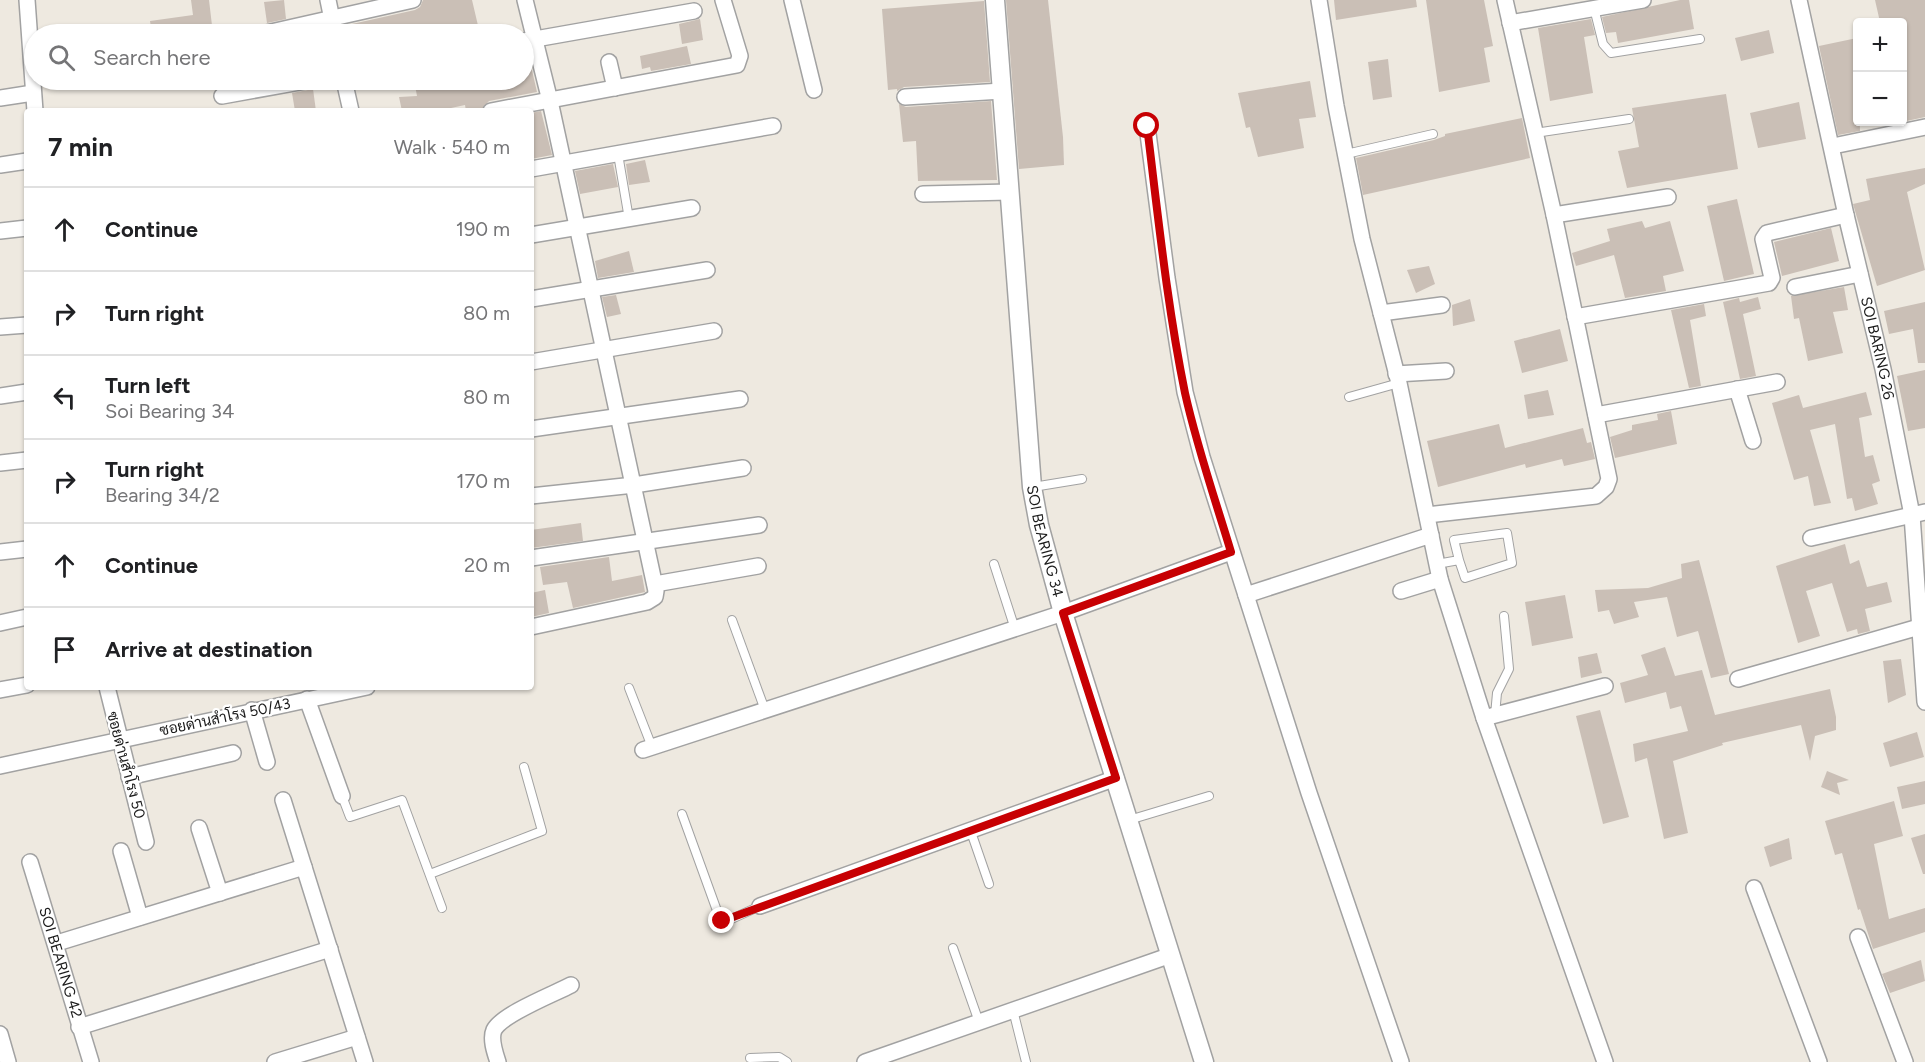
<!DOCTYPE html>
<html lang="en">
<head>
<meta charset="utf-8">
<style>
  :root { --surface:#fff; --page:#f6f6f6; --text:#202124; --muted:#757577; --line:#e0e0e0 }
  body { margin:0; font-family:Figtree,Sarabun,sans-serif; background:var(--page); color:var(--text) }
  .controls { position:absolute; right:18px; top:18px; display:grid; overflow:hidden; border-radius:6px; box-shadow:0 2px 4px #0004 }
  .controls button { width:54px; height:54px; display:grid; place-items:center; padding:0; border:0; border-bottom:2px solid var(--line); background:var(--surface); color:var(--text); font:30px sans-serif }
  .stop { position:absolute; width:18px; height:18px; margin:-14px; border:4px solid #c70003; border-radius:50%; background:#fff }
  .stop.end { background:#c70003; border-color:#fff; box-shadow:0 2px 6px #0008 }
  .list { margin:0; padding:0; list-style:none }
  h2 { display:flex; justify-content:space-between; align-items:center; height:78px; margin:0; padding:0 24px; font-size:26px }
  h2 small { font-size:20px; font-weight:400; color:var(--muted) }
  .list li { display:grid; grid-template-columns:39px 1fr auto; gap:18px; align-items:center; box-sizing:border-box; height:84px; padding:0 24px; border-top:2px solid var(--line) }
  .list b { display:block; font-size:22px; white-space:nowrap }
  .list p { margin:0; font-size:20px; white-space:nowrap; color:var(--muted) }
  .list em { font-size:20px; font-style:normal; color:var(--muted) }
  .icon { flex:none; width:33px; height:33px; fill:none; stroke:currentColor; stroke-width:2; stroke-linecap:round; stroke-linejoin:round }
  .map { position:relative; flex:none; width:1925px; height:1062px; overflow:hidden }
  .search { position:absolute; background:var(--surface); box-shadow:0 2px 4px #0004; left:24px; top:24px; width:510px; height:66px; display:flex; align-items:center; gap:15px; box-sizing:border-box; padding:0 21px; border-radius:33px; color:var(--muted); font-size:22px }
  .panel { position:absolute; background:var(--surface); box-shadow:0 2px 4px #0004; left:24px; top:108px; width:510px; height:582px; border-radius:6px }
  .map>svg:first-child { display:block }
  .building { fill:#cabfb6 }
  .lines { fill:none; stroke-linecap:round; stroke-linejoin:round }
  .service-casing { stroke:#a2a2a2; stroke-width:10 }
  .minor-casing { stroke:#a2a2a2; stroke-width:18 }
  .tertiary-casing { stroke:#a2a2a2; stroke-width:21 }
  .service { stroke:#fff; stroke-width:8 }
  .minor { stroke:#fff; stroke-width:15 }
  .tertiary { stroke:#fff; stroke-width:18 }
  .route { stroke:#c70003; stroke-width:8 }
  .labels { text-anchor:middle; stroke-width:4.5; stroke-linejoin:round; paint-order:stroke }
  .street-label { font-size:15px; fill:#1b1b1b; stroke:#fff }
</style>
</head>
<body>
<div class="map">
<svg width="1925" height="1062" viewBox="0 0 1925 1062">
  <rect width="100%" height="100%" fill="#eee9e0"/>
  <g class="building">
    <path d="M 191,0 L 209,0 L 213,34 L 152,34 L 150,21 L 193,15 Z"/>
    <path d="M 284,0 L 286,19 L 267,23 L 264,2 Z"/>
    <path d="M 423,0 L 472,0 L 480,34 L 457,34 L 454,24 L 432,28 L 433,34 L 344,34 L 343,26 L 415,10 L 420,7 Z"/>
    <path d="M 1006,0 L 1048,0 L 1063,137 L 1064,165 L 1019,169 Z"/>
    <path d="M 1334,0 L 1416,0 L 1417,7 L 1336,20 Z"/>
    <path d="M 1426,0 L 1484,0 L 1493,46 L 1484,48 L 1490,82 L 1439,92 Z"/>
    <path d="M 1680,0 L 1689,0 L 1694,29 L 1618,43 L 1616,32 L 1606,33 L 1602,17 Z"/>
    <path d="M 1875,0 L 1925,0 L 1925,117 L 1902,122 L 1902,22 L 1880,22 Z"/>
    <path d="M 984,1 L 990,82 L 904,87 L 897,91 L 897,89 L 888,90 L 882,9 Z"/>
    <path d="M 700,19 L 703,40 L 682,44 L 679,24 Z"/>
    <path d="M 1591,19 L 1595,35 L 1584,37 L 1593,93 L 1550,101 L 1538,28 Z"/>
    <path d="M 1769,30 L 1774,53 L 1741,61 L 1735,38 Z"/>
    <path d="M 1857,38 L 1860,131 L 1838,135 L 1819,46 Z"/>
    <path d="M 687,46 L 691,64 L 651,71 L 650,67 L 642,69 L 640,56 Z"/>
    <path d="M 524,53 L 528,53 L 537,92 L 489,101 L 482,109 L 466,111 L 465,105 L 437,111 L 402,111 L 399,97 L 417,96 L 414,80 L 524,80 Z"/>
    <path d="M 1388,59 L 1392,97 L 1373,100 L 1368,62 Z"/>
    <path d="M 1310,81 L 1316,117 L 1299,119 L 1304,148 L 1258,157 L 1250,127 L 1246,128 L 1238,93 Z"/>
    <path d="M 313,89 L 316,111 L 295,111 L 292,93 Z"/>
    <path d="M 1726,94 L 1738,169 L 1627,188 L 1618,151 L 1639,147 L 1632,108 Z"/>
    <path d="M 991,101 L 997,180 L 918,181 L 916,141 L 903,142 L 899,104 L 906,107 Z"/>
    <path d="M 1799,102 L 1806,139 L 1758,148 L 1750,113 Z"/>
    <path d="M 541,111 L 552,155 L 531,159 L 531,113 Z"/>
    <path d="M 1522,118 L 1530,158 L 1363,195 L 1356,158 L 1434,140 L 1445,136 L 1445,134 Z"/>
    <path d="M 645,160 L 650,182 L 629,185 L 626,164 Z"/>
    <path d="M 613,164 L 618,187 L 580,194 L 575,171 Z"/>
    <path d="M 1925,168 L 1925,184 L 1907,192 L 1925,270 L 1877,286 L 1853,204 L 1870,200 L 1866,179 Z"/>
    <path d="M 1737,199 L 1754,274 L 1724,281 L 1707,206 Z"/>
    <path d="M 1642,221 L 1645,228 L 1670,221 L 1684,271 L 1663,276 L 1666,291 L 1625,298 L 1614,255 L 1576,266 L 1572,253 L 1610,241 L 1607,229 Z"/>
    <path d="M 1831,228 L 1839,261 L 1782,276 L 1774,242 Z"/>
    <path d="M 629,251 L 634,272 L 598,278 L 595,261 Z"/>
    <path d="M 1429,266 L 1435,284 L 1416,293 L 1407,270 Z"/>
    <path d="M 1844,287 L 1848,310 L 1833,312 L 1843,353 L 1808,361 L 1799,318 L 1794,319 L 1791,296 Z"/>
    <path d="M 616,295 L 621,314 L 607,317 L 602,297 Z"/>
    <path d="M 1758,297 L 1761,309 L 1743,314 L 1756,376 L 1740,379 L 1723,302 L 1739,298 L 1740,302 Z"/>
    <path d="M 1470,299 L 1475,321 L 1453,326 L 1452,305 Z"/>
    <path d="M 1925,302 L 1925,363 L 1918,363 L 1913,329 L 1889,334 L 1884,311 Z"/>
    <path d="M 1704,304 L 1706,316 L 1690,320 L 1701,386 L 1689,388 L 1671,310 Z"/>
    <path d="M 1560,329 L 1568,361 L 1522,373 L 1514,341 Z"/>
    <path d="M 1925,370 L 1925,428 L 1908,431 L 1897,376 Z"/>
    <path d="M 1548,390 L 1554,415 L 1528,419 L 1524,395 Z"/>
    <path d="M 1866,392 L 1872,415 L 1859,418 L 1865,457 L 1873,455 L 1880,481 L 1872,484 L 1878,504 L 1855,511 L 1852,498 L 1847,499 L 1835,424 L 1810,430 L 1831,503 L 1814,506 L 1808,476 L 1794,480 L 1772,403 L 1799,395 L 1803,408 Z"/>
    <path d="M 1671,411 L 1677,444 L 1615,458 L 1610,437 L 1632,430 L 1632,425 L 1658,420 L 1657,414 Z"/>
    <path d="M 1499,424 L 1505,448 L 1583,428 L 1587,443 L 1591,442 L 1595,459 L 1564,466 L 1562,459 L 1526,468 L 1525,464 L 1438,487 L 1427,441 Z"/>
    <path d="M 581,523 L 583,541 L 531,548 L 531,530 Z"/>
    <path d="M 1845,544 L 1850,564 L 1859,560 L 1867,587 L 1887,582 L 1892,602 L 1865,609 L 1870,631 L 1858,634 L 1857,629 L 1847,632 L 1832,583 L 1806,591 L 1820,636 L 1798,643 L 1776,566 Z"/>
    <path d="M 609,557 L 612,581 L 642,575 L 645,592 L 573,608 L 567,582 L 543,585 L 540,567 Z"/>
    <path d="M 1699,560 L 1729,674 L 1711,678 L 1698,631 L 1677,637 L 1667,597 L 1634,602 L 1639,617 L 1614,624 L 1609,610 L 1598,612 L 1595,590 L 1648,588 L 1682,578 L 1681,564 Z"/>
    <path d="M 545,590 L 549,613 L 531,617 L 531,593 Z"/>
    <path d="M 1565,595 L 1573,638 L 1532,646 L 1525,602 Z"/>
    <path d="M 1665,647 L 1675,676 L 1702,670 L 1715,715 L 1830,689 L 1836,717 L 1836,730 L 1815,736 L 1810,761 L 1801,725 L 1722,743 L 1723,745 L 1673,761 L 1688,833 L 1664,839 L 1647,758 L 1635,762 L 1633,744 L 1688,731 L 1681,706 L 1670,709 L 1666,692 L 1625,703 L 1620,683 L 1648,675 L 1641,655 Z"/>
    <path d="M 1597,653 L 1602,673 L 1581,678 L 1578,657 Z"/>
    <path d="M 1901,659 L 1906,695 L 1888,703 L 1883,661 Z"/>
    <path d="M 1600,710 L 1629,817 L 1603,824 L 1576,716 Z"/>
    <path d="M 1917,732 L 1924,757 L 1890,767 L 1883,743 Z"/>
    <path d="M 1827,771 L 1849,780 L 1837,783 L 1840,795 L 1821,787 Z"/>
    <path d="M 1925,781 L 1925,804 L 1902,809 L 1897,787 Z"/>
    <path d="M 1894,801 L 1903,836 L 1874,844 L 1889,919 L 1925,908 L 1925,932 L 1873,949 L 1860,909 L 1858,910 L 1842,853 L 1835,855 L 1825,821 Z"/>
    <path d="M 1925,834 L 1925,874 L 1923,874 L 1911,838 Z"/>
    <path d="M 1789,838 L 1792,859 L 1770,867 L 1764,847 Z"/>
    <path d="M 1921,960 L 1925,981 L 1890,993 L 1882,974 Z"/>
  </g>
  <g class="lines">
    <defs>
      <g id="service">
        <path d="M 1594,8 L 1603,44 L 1611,53 L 1700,39"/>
        <path d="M 1535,133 L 1629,119"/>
        <path d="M 618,154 L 629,219"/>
        <path d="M 1346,154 L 1433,134"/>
        <path d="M 1349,397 L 1399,383"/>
        <path d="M 1033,487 L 1082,479"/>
        <path d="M 994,564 L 1015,629"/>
        <path d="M 1437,564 L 1459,560 L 1454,540 L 1507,533 L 1512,563 L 1465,578 L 1459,560"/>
        <path d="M 732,620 L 765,710"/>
        <path d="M 629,688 L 652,747"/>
        <path d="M 1495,715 L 1497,693 L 1509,669 L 1504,616"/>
        <path d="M 342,796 L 350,817 L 402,800 L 442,908"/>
        <path d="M 682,814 L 720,919 L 727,921 L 760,906"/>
        <path d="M 1129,820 L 1209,796"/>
        <path d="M 970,829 L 989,884"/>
        <path d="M 430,874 L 542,831 L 524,767"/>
        <path d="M 953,948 L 979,1022"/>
        <path d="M 1013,1010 L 1026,1062"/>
        <path d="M 750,1058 L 779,1057 L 787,1062"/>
      </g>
      <g id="minor">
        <path d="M 27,0 L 35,111"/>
        <path d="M 328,0 L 335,34"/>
        <path d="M 525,0 L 550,101 L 656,591 L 655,597 L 647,602 L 531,627"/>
        <path d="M 792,0 L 814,90"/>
        <path d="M 1319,0 L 1336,106 L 1362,239 L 1399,383 L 1440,579 L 1484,718 L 1605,1062"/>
        <path id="s1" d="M 1799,0 L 1846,215 L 1883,369 L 1912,515 L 1925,702"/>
        <path d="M 1510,23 L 1643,0"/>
        <path d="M 262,34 L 413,0"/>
        <path d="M 524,41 L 694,11"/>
        <path d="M 609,62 L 615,88"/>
        <path d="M 344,80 L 351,111"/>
        <path d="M 222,96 L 311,80"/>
        <path d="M 905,97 L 1002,91"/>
        <path d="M 0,98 L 33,93"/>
        <path d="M 491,111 L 737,65 L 740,56 L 723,0"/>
        <path d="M 1147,126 L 1167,278 L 1185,392 L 1202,457 L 1309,793 L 1401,1062"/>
        <path d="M 1833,146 L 1925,127"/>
        <path d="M 0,165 L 27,161"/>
        <path d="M 531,169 L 773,126"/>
        <path d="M 923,194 L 1009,192"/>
        <path d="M 1554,215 L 1668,197"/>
        <path d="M 0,231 L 27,228"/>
        <path d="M 531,235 L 692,208"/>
        <path d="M 1795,287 L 1860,274"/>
        <path d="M 531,299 L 707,270"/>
        <path d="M 1381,313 L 1442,305"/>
        <path d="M 1575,317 L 1769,283 L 1772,278 L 1763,239 L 1767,233 L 1846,215"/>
        <path d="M 0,327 L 27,325"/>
        <path d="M 531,362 L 714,331"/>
        <path d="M 1396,374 L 1446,371"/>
        <path d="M 1737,389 L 1753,441"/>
        <path d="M 0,396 L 27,392"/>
        <path d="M 1596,415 L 1777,382"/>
        <path d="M 531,429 L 740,399"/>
        <path d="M 0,463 L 27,460"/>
        <path d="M 531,496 L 634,485 L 743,468"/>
        <path d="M 1427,515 L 1596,496 L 1606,487 L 1609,479 L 1554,215 L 1505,0"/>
        <path d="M 1811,538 L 1925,512"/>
        <path d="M 0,552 L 27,549"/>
        <path d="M 531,558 L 759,525"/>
        <path d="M 655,584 L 758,566"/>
        <path d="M 1401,591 L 1440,579"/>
        <path d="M 1246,595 L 1431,535"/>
        <path d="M 0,623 L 27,617"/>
        <path d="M 1738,679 L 1919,627"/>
        <path d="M 107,687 L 146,842"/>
        <path d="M 0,690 L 27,685"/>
        <path d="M 307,699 L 342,796"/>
        <path d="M 252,710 L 267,762"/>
        <path d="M 1484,718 L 1605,686"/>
        <path d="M 643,750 L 1063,613 L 1231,552"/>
        <path d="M 0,766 L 367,687"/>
        <path d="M 129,777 L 233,753"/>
        <path d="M 283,800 L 365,1062"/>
        <path d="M 199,828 L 220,893"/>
        <path d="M 121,851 L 140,917"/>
        <path id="s2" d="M 30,862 L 91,1062"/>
        <path d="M 1754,888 L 1819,1062"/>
        <path d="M 760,906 L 1116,778"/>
        <path d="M 1858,937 L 1905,1062"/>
        <path d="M 57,943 L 304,867"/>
        <path d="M 79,1027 L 330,949"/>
        <path d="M 0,1034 L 8,1062"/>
        <path d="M 275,1062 L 357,1037"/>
        <path d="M 498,1062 C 495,1053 490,1039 494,1030 C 502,1014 554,994 571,985"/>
        <path d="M 865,1062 L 1171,955"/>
      </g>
      <g id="tertiary">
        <path id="s3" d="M 995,0 L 1032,487 L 1039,525 L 1063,613 L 1204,1062"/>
      </g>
    </defs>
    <use href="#service" class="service-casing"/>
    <use href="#minor" class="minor-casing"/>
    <use href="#tertiary" class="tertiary-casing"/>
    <use href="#service" class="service"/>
    <use href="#minor" class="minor"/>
    <use href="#tertiary" class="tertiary"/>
  </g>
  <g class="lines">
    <path class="route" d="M 722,921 L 1116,778 L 1063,613 L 1231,552 C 1215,499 1197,447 1185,393 C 1167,305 1158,215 1147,126"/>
  </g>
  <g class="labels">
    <g class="street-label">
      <text dy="5" stroke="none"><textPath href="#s1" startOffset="357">SOI BARING 26</textPath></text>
      <text dy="5" stroke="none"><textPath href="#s3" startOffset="544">SOI BEARING 34</textPath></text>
      <text transform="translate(225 717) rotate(-12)" y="5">ซอยด่านสำโรง 50/43</text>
      <text transform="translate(126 765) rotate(75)" y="5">ซอยด่านสำโรง 50</text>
      <text dy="5" stroke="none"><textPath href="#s2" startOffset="105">SOI BEARING 42</textPath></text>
    </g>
  </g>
</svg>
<div class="controls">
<button>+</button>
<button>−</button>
</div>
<div class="stop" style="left:1147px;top:126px"></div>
<div class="stop end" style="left:722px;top:921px"></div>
<div class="search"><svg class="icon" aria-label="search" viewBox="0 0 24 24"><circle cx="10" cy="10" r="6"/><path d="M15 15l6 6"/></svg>Search here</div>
<section class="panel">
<h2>7 min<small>Walk · 540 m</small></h2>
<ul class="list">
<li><svg class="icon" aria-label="ahead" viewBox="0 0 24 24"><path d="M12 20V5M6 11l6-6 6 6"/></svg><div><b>Continue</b></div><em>190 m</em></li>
<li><svg class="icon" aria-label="right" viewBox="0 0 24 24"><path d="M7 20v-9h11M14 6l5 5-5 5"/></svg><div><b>Turn right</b></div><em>80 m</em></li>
<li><svg class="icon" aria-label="left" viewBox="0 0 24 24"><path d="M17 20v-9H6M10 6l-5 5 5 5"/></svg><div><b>Turn left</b><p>Soi Bearing 34</p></div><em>80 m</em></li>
<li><svg class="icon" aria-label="right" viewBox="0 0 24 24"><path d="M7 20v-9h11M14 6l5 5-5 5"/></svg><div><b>Turn right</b><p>Bearing 34/2</p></div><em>170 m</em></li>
<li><svg class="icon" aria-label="ahead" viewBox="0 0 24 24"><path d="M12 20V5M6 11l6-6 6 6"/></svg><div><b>Continue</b></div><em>20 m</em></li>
<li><svg class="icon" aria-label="arrive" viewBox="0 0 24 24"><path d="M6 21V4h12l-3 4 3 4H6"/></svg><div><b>Arrive at destination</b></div></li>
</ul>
</section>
</div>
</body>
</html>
